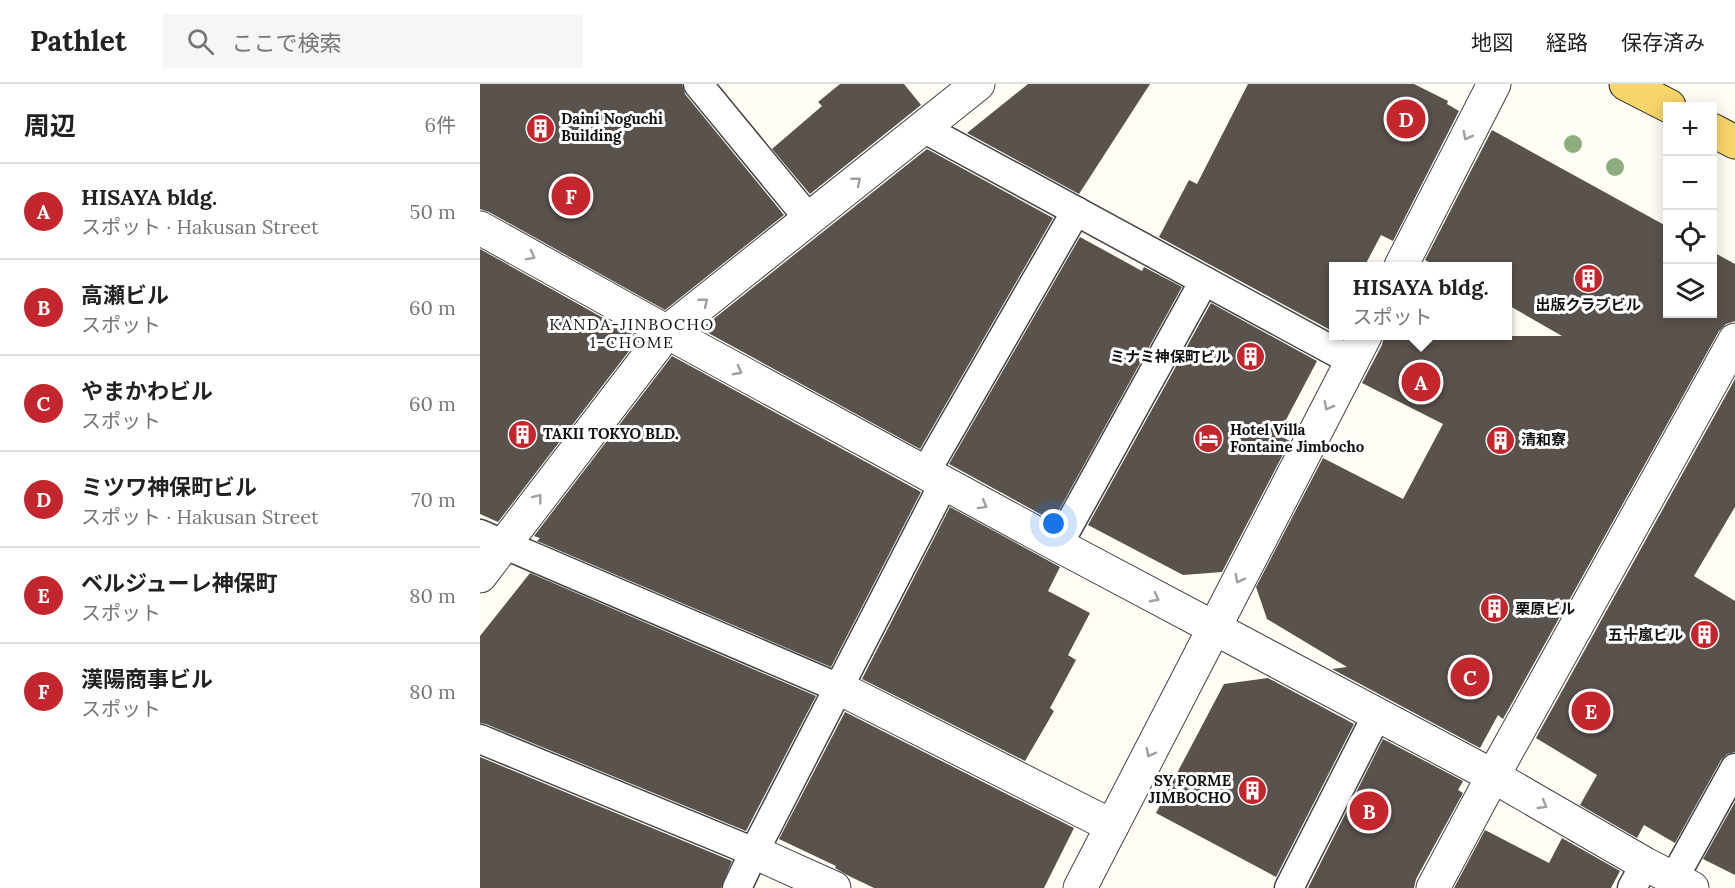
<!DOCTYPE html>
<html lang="ja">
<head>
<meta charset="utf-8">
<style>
  :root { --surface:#fff; --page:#f6f6f6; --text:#222; --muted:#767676; --line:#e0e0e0; --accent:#c4262e }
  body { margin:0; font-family:Lora,"Noto Sans JP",serif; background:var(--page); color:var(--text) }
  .controls { position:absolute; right:18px; top:18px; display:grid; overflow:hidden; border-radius:0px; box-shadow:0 3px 15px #0003 }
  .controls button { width:54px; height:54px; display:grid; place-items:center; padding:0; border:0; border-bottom:2px solid var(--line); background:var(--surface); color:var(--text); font:30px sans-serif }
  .you { position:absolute; left:574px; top:440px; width:21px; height:21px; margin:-15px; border:4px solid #fff; border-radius:50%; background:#1a73e8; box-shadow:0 0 0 9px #1a73e833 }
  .badge { display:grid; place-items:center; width:39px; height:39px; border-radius:50%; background:var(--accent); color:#fff; font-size:20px; font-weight:700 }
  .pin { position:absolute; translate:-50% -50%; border:3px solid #fff; box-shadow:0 2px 6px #0006 }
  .popup { position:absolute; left:849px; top:178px; width:183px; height:78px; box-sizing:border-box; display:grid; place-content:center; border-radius:0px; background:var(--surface); filter:drop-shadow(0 2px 4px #0005); font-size:20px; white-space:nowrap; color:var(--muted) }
  .popup b { font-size:22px; color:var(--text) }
  .popup::after { content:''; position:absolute; left:50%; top:100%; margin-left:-12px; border:12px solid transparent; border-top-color:var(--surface) }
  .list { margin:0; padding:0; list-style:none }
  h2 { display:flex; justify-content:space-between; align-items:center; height:78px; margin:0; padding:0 24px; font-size:26px }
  h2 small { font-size:20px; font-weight:400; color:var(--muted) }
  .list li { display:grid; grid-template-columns:39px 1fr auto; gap:18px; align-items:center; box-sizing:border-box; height:96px; padding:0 24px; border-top:2px solid var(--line) }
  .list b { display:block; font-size:22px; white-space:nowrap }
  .list p { margin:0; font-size:20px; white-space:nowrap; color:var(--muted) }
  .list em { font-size:20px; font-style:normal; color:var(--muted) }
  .icon { flex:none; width:33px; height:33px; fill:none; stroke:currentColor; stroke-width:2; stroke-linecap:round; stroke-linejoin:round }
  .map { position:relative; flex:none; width:1255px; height:804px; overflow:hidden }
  header { display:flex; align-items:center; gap:36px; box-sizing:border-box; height:84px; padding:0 30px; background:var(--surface); border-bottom:2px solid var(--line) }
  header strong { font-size:28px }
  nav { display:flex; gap:33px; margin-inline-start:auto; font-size:21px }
  .search { width:420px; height:54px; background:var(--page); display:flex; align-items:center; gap:15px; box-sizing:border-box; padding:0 21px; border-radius:0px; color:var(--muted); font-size:22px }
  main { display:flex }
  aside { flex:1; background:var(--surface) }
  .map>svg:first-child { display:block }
  .building { fill:#5a524d }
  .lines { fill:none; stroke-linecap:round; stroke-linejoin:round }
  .lane-casing { stroke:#444; stroke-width:31 }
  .street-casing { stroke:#444; stroke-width:35 }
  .primary-casing { stroke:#222; stroke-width:35 }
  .lane { stroke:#fff; stroke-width:28 }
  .street { stroke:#fff; stroke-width:33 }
  .primary { stroke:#f9d66b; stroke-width:33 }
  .tree { fill:#8dad7f }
  .oneway { stroke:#a0a0a0 }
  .labels { text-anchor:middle; stroke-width:6; stroke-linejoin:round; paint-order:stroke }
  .poi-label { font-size:15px; font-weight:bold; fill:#111; stroke:#fff; text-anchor:start }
  .neighbourhood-label { font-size:16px; letter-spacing:1.5px; fill:#111; stroke:#fff }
</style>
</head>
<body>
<header>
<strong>Pathlet</strong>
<div class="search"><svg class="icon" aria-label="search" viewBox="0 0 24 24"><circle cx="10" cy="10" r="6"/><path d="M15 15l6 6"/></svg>ここで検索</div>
<nav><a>地図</a><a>経路</a><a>保存済み</a></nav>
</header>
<main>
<aside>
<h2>周辺<small>6件</small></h2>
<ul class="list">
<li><span class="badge">A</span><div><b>HISAYA bldg.</b><p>スポット · Hakusan Street</p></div><em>50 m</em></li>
<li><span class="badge">B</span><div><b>高瀬ビル</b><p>スポット</p></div><em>60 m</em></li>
<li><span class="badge">C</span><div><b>やまかわビル</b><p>スポット</p></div><em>60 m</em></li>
<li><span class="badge">D</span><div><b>ミツワ神保町ビル</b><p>スポット · Hakusan Street</p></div><em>70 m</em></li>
<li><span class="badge">E</span><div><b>ベルジューレ神保町</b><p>スポット</p></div><em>80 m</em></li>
<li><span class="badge">F</span><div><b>漢陽商事ビル</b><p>スポット</p></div><em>80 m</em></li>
</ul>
</aside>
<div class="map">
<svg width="1255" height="804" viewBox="0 0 1255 804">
  <rect width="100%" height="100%" fill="#fffdf5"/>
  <g class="building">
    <path d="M 0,0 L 202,0 L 205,10 L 304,131 L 185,226 L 9,128 L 0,125 Z"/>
    <path d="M 360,0 L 424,0 L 441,21 L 330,110 L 292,65 L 342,22 L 338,18 Z"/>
    <path d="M 548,0 L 670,0 L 599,110 L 487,49 Z"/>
    <path d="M 768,0 L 934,0 L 968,17 L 967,20 L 979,27 L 913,157 L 901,151 L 884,183 L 854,183 L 854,248 L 679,153 L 709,96 L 717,100 Z"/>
    <path d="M 1012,46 L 1188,143 L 1188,230 L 1233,230 L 1233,168 L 1255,180 L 1255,237 L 1246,240 L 1239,247 L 1023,635 L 1018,631 L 1000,664 L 852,585 L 867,583 L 787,535 L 776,503 L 843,374 L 923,415 L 963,340 L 882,299 L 902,261 L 904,252 L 1082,252 L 1028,221 L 1028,183 L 958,183 L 945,176 Z"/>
    <path d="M 447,65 L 573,134 L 440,365 L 221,245 Z"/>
    <path d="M 600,153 L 662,187 L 664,183 L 702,203 L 573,437 L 469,380 Z"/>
    <path d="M 0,165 L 159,254 L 18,438 L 0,430 Z"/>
    <path d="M 731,219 L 837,277 L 798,351 L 810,357 L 742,488 L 703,491 L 608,441 Z"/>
    <path d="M 192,272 L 441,408 L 351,583 L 57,457 L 60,454 L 54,452 Z"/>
    <path d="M 1255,295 L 1255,423 L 1214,492 L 1255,517 L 1255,668 L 1247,670 L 1241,676 L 1195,759 L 1164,741 L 1157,754 L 1100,721 L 1117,691 L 1056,654 Z"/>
    <path d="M 470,423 L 580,483 L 568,507 L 610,529 L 588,571 L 596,576 L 570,624 L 574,627 L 545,677 L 382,595 Z"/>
    <path d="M 50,489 L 336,612 L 266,747 L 6,640 L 0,639 L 0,552 Z"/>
    <path d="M 788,594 L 874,640 L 796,793 L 676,729 L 744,600 Z"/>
    <path d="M 365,628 L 594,744 L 564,804 L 394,804 L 367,791 L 355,784 L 356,782 L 299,755 Z"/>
    <path d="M 903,655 L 983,697 L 978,706 L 983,709 L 936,795 L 934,804 L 828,804 Z"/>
    <path d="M 0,673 L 252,777 L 241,804 L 0,804 Z"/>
    <path d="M 1255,718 L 1255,791 L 1223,775 Z"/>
    <path d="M 1005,746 L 1069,779 L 1082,754 L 1140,787 L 1131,804 L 974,804 Z"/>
  </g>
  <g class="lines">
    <defs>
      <g id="lane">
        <path d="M 218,0 L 329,135"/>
        <path d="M 443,44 L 872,277"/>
        <path d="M 445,389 L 596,127"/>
        <path d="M 0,450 L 359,604"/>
        <path d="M 578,461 L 724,197"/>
        <path d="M 0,655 L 274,768"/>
        <path d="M 1194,794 L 1255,684"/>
        <path d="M 257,804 L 274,768 L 464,399"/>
        <path d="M 809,804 L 897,631"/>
        <path d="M 1152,804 L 1165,780"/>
      </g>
      <g id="street">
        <path d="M 0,144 L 187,248 L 578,461 L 1013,692 L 1165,780 L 1212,804"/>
        <path d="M 921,182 L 1014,0"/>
        <path d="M 0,492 L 187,248 L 498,0"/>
        <path d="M 359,604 L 632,742"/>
        <path d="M 274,768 L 354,804"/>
        <path d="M 600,804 L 885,252"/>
        <path d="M 953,804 L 1013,692 L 1255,256"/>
      </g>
      <g id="primary">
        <path d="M 1146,0 L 1189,22"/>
        <path d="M 1232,46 L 1255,58"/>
      </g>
    </defs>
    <use href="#lane" class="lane-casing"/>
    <use href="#street" class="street-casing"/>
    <use href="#primary" class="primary-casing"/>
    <use href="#lane" class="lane"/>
    <use href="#street" class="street"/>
    <use href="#primary" class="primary"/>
  </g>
  <g class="tree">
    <circle cx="1093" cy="60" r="9"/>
    <circle cx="1135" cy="83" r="9"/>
  </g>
  <defs><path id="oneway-chevron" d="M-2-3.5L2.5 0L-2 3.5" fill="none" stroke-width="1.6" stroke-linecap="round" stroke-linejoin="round" transform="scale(1.5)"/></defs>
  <g class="oneway">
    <use href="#oneway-chevron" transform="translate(987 52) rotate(117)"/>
    <use href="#oneway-chevron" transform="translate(377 97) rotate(-39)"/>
    <use href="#oneway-chevron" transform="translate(51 172) rotate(29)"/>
    <use href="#oneway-chevron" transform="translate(224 218) rotate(-39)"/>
    <use href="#oneway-chevron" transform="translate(258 287) rotate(28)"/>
    <use href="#oneway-chevron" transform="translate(848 322) rotate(118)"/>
    <use href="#oneway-chevron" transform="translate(58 414) rotate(-52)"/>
    <use href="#oneway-chevron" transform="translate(503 421) rotate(29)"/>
    <use href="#oneway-chevron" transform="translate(759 495) rotate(117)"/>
    <use href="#oneway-chevron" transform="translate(675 514) rotate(28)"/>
    <use href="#oneway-chevron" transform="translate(670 669) rotate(117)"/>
    <use href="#oneway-chevron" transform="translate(1063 721) rotate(30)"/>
  </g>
  <defs>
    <symbol id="building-disc" viewBox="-11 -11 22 22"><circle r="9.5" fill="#c4262e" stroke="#fff"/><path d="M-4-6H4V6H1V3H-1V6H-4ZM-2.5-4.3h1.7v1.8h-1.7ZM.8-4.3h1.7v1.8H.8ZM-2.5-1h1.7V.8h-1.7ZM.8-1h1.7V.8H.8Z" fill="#fff"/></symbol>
    <symbol id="hotel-disc" viewBox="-11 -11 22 22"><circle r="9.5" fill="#c4262e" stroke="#fff"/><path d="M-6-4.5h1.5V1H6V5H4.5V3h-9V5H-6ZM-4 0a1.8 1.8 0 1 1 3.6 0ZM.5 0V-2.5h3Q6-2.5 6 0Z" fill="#fff"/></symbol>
  </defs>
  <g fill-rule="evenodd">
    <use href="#building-disc" x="44" y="28" width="33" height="33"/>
    <use href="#building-disc" x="1092" y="178" width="33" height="33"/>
    <use href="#building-disc" x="754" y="256" width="33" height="33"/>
    <use href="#building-disc" x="26" y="334" width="33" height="33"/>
    <use href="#hotel-disc" x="712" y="338" width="33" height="33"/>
    <use href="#building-disc" x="1004" y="340" width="33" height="33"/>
    <use href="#building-disc" x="998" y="508" width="33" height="33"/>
    <use href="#building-disc" x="1208" y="534" width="33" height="33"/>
    <use href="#building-disc" x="756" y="690" width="33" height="33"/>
  </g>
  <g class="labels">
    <g class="poi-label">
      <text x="81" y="40">Daini Noguchi<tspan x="81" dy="17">Building</tspan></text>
      <text x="1108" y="226" text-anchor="middle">出版クラブビル</text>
      <text x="750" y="278" text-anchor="end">ミナミ神保町ビル</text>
      <text x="750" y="351">Hotel Villa<tspan x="750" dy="17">Fontaine Jimbocho</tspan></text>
      <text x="63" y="355">TAKII TOKYO BLD.</text>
      <text x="1041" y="361">清和寮</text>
      <text x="1035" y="530">栗原ビル</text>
      <text x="1203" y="556" text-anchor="end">五十嵐ビル</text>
      <text x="751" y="702" text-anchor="end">SY FORME<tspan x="751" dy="17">JIMBOCHO</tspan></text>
    </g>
    <g class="neighbourhood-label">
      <text x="152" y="246">KANDA-JINBOCHO<tspan x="152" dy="18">1-CHOME</tspan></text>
    </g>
  </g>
</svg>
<div class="controls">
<button>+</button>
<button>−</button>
<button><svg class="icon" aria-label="locate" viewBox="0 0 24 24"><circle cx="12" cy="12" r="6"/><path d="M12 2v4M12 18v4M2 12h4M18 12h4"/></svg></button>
<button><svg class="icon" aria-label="layers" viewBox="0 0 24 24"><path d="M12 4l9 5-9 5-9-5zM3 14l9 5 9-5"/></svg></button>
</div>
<div class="you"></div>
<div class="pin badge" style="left:941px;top:298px">A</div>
<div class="popup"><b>HISAYA bldg.</b>スポット</div>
<div class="pin badge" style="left:889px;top:727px">B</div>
<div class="pin badge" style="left:990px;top:593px">C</div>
<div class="pin badge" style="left:926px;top:35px">D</div>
<div class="pin badge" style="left:1111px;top:627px">E</div>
<div class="pin badge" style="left:91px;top:112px">F</div>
</div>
</main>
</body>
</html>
